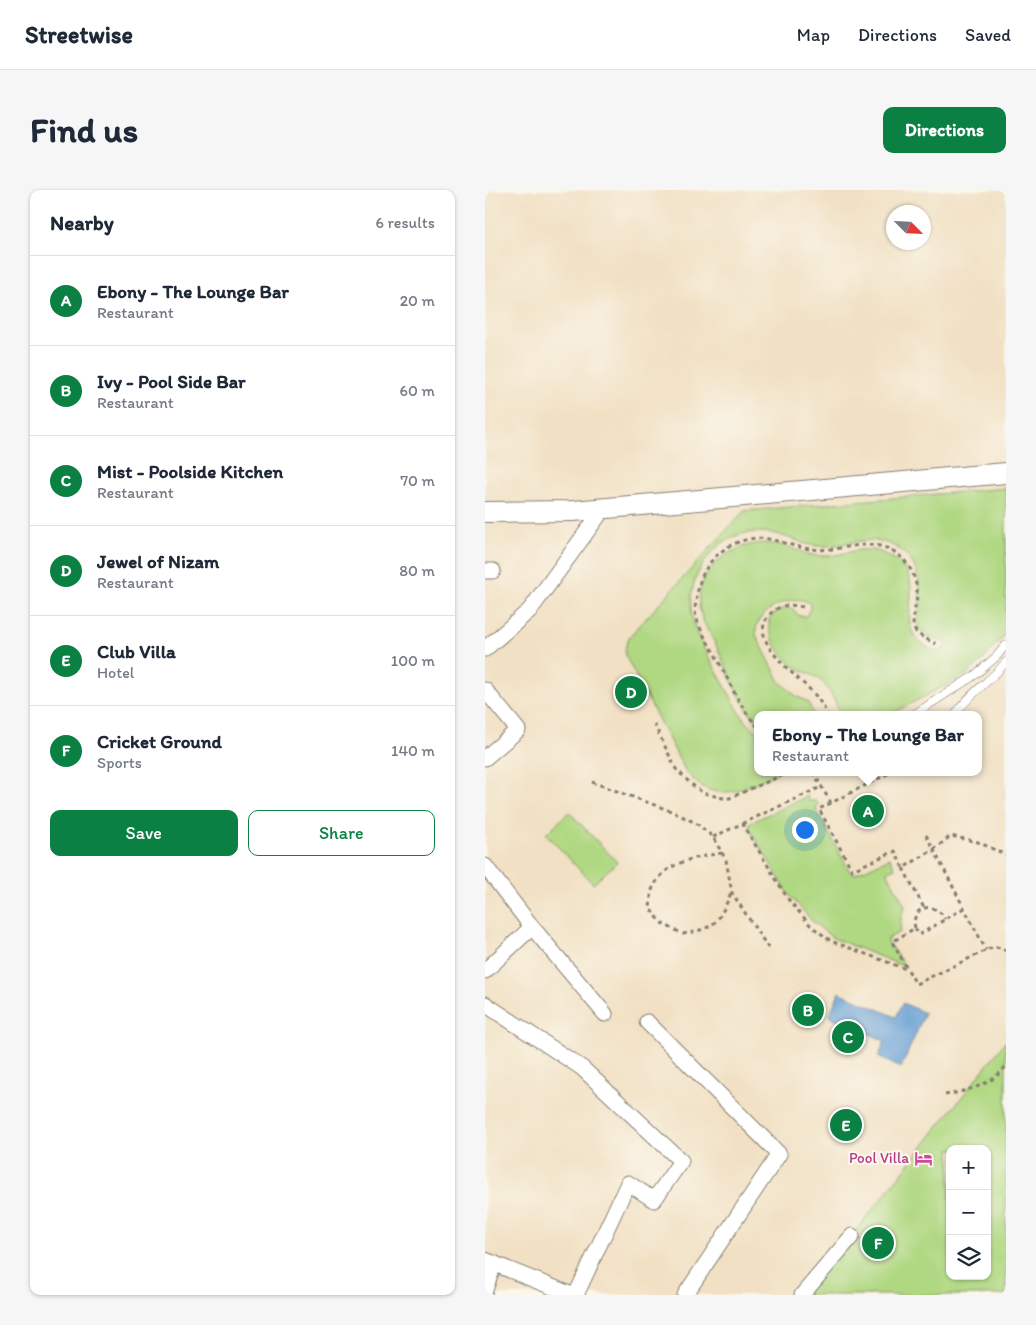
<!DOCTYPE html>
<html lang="en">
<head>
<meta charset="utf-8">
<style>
  :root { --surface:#fff; --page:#f6f6f7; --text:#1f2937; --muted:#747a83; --line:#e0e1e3; --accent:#0b8043 }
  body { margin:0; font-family:Itim,sans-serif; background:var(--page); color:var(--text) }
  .controls { position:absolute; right:15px; bottom:15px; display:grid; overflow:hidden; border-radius:10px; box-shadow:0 1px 4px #0004 }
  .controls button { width:45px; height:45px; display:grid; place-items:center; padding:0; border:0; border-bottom:1px solid var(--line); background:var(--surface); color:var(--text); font:25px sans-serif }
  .compass { position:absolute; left:401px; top:15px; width:45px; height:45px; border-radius:50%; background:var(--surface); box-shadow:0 1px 4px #0004; rotate:114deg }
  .you { position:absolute; left:319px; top:639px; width:18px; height:18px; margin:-12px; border:4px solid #fff; border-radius:50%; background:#1a73e8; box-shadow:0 0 0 8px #1a73e833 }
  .badge { display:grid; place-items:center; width:32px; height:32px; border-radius:50%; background:var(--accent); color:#fff; font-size:16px; font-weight:700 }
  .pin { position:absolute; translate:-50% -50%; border:2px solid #fff; box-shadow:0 1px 5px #0006 }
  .popup { position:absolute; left:269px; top:521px; width:228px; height:65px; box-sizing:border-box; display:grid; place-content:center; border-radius:10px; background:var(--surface); filter:drop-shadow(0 1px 4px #0005); font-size:16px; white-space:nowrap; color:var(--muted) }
  .popup b { font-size:19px; color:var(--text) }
  .popup::after { content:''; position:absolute; left:50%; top:100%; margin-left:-10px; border:10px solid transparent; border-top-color:var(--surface) }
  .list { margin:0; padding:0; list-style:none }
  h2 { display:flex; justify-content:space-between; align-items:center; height:65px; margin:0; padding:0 20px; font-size:21px }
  h2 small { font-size:16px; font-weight:400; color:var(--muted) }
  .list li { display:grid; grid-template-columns:32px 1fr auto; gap:15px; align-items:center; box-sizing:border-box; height:90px; padding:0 20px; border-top:1px solid var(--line) }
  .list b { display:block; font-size:19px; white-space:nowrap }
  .list p { margin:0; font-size:16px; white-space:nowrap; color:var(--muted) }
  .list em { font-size:16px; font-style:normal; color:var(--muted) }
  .actions { display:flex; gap:10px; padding:15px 20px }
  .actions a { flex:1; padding:11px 0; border:1px solid var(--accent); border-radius:10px; text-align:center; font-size:18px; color:var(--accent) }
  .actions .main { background:var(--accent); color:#fff }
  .icon { flex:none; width:28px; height:28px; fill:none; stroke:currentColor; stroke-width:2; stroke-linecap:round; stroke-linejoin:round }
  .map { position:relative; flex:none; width:521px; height:1105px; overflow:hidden; border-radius:10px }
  header { display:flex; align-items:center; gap:30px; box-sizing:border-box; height:70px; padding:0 25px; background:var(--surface); border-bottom:1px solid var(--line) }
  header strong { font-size:24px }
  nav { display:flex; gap:28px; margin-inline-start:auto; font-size:18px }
  .intro { display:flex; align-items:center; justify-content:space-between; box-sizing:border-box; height:120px; padding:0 30px }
  h1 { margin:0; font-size:35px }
  .button { padding:12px 22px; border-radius:10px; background:var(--accent); color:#fff; font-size:18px; font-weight:700 }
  main { display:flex; gap:30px; padding:0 30px }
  aside { flex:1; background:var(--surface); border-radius:10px; box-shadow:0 1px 4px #0004 }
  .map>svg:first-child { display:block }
  .green { fill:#b0d882; stroke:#667a4f; fill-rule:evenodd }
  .water { fill:#659ed4; stroke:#405d78 }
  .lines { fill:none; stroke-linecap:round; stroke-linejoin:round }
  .service-casing { stroke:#867e70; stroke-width:9 }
  .minor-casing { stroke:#867e70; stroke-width:17 }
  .tertiary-casing { stroke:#867e70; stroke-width:22 }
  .path { stroke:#867e70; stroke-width:3; stroke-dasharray:4 4; stroke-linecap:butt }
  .service { stroke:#fff; stroke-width:8 }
  .minor { stroke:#fff; stroke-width:15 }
  .tertiary { stroke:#fff; stroke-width:20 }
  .labels { text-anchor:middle; stroke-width:4.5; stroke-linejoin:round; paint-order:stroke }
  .hotel-label { font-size:15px; fill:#b23c85; stroke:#fbf7ec; text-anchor:end }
</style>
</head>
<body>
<header>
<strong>Streetwise</strong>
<nav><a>Map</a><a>Directions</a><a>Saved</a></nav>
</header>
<div class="intro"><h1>Find us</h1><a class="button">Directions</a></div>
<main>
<aside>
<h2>Nearby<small>6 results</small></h2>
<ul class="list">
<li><span class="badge">A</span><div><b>Ebony - The Lounge Bar</b><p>Restaurant</p></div><em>20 m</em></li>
<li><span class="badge">B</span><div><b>Ivy - Pool Side Bar</b><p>Restaurant</p></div><em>60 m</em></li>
<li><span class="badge">C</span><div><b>Mist - Poolside Kitchen</b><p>Restaurant</p></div><em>70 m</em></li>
<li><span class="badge">D</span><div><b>Jewel of Nizam</b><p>Restaurant</p></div><em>80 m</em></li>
<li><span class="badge">E</span><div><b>Club Villa</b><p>Hotel</p></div><em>100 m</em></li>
<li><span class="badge">F</span><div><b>Cricket Ground</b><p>Sports</p></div><em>140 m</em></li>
</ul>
<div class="actions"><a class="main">Save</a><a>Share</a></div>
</aside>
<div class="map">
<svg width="521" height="1105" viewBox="0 0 521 1105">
  <rect width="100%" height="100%" fill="#fbf7ec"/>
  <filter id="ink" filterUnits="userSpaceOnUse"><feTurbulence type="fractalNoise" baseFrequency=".02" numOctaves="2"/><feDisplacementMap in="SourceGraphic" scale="10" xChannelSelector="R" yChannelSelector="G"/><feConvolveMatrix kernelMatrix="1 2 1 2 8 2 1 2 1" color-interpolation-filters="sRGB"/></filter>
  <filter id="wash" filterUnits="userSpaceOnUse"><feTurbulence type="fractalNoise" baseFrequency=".0096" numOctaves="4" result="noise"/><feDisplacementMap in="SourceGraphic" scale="20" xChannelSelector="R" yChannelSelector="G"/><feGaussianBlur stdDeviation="1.12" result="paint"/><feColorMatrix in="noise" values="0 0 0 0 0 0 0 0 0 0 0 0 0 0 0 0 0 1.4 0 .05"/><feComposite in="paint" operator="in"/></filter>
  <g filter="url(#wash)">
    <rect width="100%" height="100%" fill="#f1e0c3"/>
    <g class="green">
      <path d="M 521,298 L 521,443 L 498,470 L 482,484 L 404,525 L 356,525 C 350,513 346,500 336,491 C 328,484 317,482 309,476 C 295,466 283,447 284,429 C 288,423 302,414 309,420 C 311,421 313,425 314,426 L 321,426 L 325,419 L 325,414 C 313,402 283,417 275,429 C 271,435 271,439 271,445 L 295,492 L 311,506 L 323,512 L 329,525 L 273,525 L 273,531 C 267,526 263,521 259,514 C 248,497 241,477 233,459 C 226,445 215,430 214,414 C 212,375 254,348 290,354 C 306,356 321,366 337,366 C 361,367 379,351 403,366 C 408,368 413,370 416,374 C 441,401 407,434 440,456 C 445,460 451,462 457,460 L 460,456 L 458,452 C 451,448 440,447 435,440 C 431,435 433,428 434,422 C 437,396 435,370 409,356 C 383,343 361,357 334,356 C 321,356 310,349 298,346 C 284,341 267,341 253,345 C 225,354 204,388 206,417 C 207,443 228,474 240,496 C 246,506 251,517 257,526 C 261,532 267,538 273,542 L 273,582 L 294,582 C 258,598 229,619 200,580 L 140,465 C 140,457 141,453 145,446 L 259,321 Z"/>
      <path d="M 322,606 L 325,612 L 331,610 L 333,614 L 331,618 L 332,621 L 365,682 L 370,684 L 405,668 L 410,678 L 402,682 L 420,716 L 416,726 L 415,742 L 404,748 L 402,751 L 418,774 L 418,776 L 348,748 L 328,732 L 305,706 L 264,639 L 265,633 Z"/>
      <path d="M 84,622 L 132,672 L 108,694 L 61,644 Z"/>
      <path d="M 521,851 L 521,1105 L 318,1105 L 387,1021 ZM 465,959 L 502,959 L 502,1086 L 465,1086 Z"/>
    </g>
    <path class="water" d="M 354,802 L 411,827 L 418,813 L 440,823 L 416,878 L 393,867 L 400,851 L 344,826 Z"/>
  </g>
  <g filter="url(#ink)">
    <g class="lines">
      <defs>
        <g id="service">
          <path d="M 428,525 L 490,485 L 511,467 L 521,455"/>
          <path d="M 470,525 C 483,504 506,491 521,472"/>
        </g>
        <g id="minor">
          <path d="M 0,381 L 8,381"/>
          <path d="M 0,459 L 45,420 L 119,318"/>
          <path d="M 0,500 L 33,540 L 0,568"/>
          <path d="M 0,676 L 47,737 L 0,781"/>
          <path d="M 47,737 L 120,824"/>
          <path d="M 0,814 L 97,878 L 196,971 L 169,1010 L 143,993 L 91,1105"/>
          <path d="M 162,832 L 294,964 L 200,1105"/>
          <path d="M 0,1070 L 87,1105"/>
          <path d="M 0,1100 L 9,1073"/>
          <path d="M 317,1105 L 367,1046"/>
        </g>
        <path id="tertiary" d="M 0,322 L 88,321 L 521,283"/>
      </defs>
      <use href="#service" class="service-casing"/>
      <use href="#minor" class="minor-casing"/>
      <use href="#tertiary" class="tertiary-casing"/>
      <g class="path">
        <path d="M 318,417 C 306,414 296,414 286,423 C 258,450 315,487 330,505 C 335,511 339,518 343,525"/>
        <path d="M 169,534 L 191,579 L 205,593 L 218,603 L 242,609 L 305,582"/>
        <path d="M 273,537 C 255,518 246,495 234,472 C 226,456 213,440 210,421 C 210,417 211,411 212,406 C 215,377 235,355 264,349 C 287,345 304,357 326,359 C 353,363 379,348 404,359 C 422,368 432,385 432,405 C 432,415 424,433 431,442 C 436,447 444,450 451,454"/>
        <path d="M 328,582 L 346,613 L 406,582"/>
        <path d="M 107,592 L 186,621 L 211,633 L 228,647 L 241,670 L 247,703 L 284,759"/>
        <path d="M 346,613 L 334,619 L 367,680 L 410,661 L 418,678 L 448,660 L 466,646 L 493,652 L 521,665"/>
        <path d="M 257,633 L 303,709 L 326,736 L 346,751 L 421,779"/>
        <path d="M 441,645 L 501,760"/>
        <path d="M 228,647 L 336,597"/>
        <path d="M 237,663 C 213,667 181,671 169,696 C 165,702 166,711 165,719 L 178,734 L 198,744 C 231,738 233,733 246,703"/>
        <path d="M 418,678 L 439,718"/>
        <path d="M 479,718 L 434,745 L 430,738 L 407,752 L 431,794 L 508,757 L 517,758 L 521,761"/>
        <path d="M 430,738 C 425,716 450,710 460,729"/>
        <path d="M 460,905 C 482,901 507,895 521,876"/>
      </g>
      <use href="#service" class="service"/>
      <use href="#minor" class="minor"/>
      <use href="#tertiary" class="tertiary"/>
    </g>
  </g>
  <defs>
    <symbol id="hotel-bare" viewBox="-9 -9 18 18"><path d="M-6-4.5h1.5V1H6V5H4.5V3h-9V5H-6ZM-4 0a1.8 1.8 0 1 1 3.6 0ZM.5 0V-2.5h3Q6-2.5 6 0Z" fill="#d1479c" stroke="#fbf7ec" stroke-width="2.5" paint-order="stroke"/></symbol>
  </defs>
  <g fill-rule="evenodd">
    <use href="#hotel-bare" x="426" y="956" width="25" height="25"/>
  </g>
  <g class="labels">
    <g class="hotel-label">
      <text x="424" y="973">Pool Villa</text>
    </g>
  </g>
</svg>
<div class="controls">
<button>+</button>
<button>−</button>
<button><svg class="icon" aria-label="layers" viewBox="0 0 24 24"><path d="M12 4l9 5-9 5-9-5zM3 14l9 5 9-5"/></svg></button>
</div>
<svg class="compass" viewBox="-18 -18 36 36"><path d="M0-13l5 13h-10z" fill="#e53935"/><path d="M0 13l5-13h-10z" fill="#747a83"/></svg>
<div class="you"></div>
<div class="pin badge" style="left:383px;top:621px">A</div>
<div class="popup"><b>Ebony - The Lounge Bar</b>Restaurant</div>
<div class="pin badge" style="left:323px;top:820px">B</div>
<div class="pin badge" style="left:363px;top:847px">C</div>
<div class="pin badge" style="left:146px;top:502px">D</div>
<div class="pin badge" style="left:361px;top:935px">E</div>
<div class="pin badge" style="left:393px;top:1053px">F</div>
</div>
</main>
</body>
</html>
